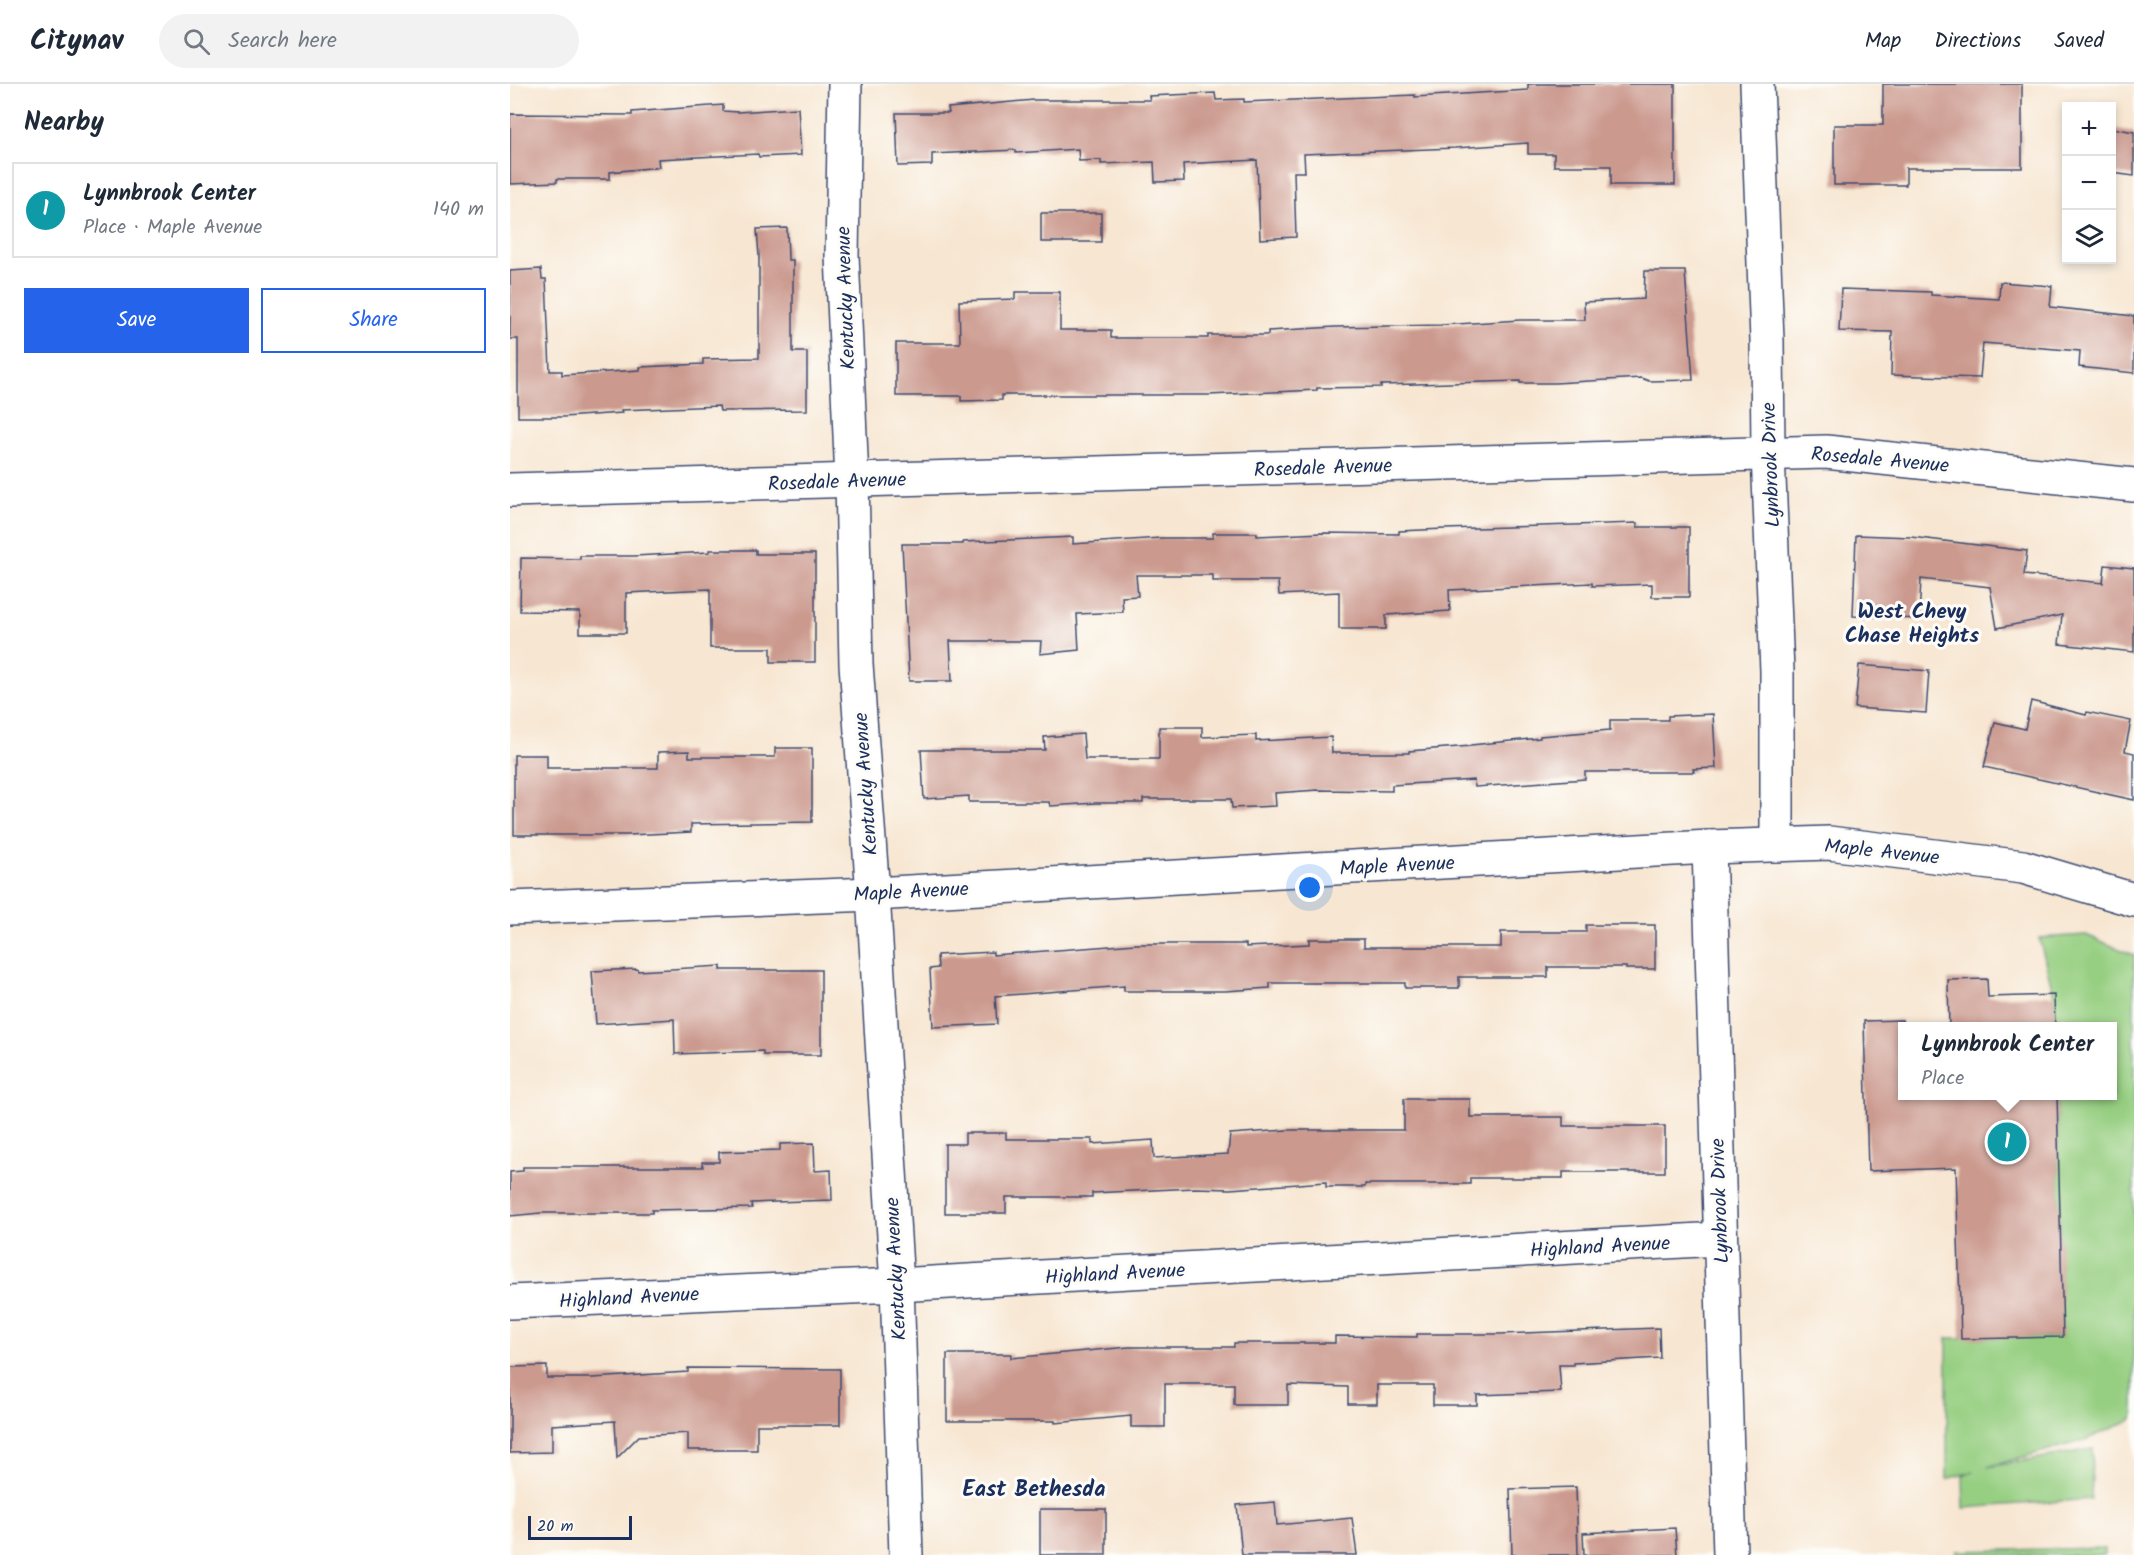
<!DOCTYPE html>
<html lang="en">
<head>
<meta charset="utf-8">
<style>
  :root { --surface:#fff; --page:#f2f2f3; --text:#1f2937; --muted:#747a83; --line:#e0e1e3; --accent:#2563eb }
  body { margin:0; font-family:Kalam,sans-serif; background:var(--page); color:var(--text) }
  .controls { position:absolute; right:18px; top:18px; display:grid; overflow:hidden; border-radius:0px; box-shadow:0 3px 9px #0003 }
  .controls button { width:54px; height:54px; display:grid; place-items:center; padding:0; border:0; border-bottom:2px solid var(--line); background:var(--surface); color:var(--text); font:30px sans-serif }
  .scale { position:absolute; left:18px; bottom:15px; width:104px; box-sizing:border-box; padding-left:6px; border:3px solid #1b2f5e; border-top:0; font-size:16px; line-height:21px; white-space:nowrap; color:#1b2f5e; -webkit-text-stroke:4px #fdfcf7; paint-order:stroke }
  .you { position:absolute; left:800px; top:804px; width:21px; height:21px; margin:-15px; border:4px solid #fff; border-radius:50%; background:#1a73e8; box-shadow:0 0 0 9px #1a73e833 }
  .badge { display:grid; place-items:center; width:39px; height:39px; border-radius:50%; background:var(--accent); color:#fff; font-size:20px; font-weight:700 }
  .pin { position:absolute; translate:-50% -50%; border:3px solid #fff; box-shadow:0 2px 6px #0006 }
  .popup { position:absolute; left:1388px; top:938px; width:219px; height:78px; box-sizing:border-box; display:grid; place-content:center; border-radius:0px; background:var(--surface); filter:drop-shadow(0 2px 4px #0005); font-size:20px; white-space:nowrap; color:var(--muted) }
  .popup b { font-size:22px; color:var(--text) }
  .popup::after { content:''; position:absolute; left:50%; top:100%; margin-left:-12px; border:12px solid transparent; border-top-color:var(--surface) }
  .list { margin:0; padding:0; list-style:none }
  h2 { display:flex; justify-content:space-between; align-items:center; height:78px; margin:0; padding:0 24px; font-size:26px }
  h2 small { font-size:20px; font-weight:400; color:var(--muted) }
  .list li { display:grid; grid-template-columns:39px 1fr auto; gap:18px; align-items:center; box-sizing:border-box; height:96px; margin:0 12px 12px; padding:0 12px; border:2px solid var(--line); border-radius:0px }
  .list b { display:block; font-size:22px; white-space:nowrap }
  .list p { margin:0; font-size:20px; white-space:nowrap; color:var(--muted) }
  .list em { font-size:20px; font-style:normal; color:var(--muted) }
  .actions { display:flex; gap:12px; padding:18px 24px }
  .actions a { flex:1; padding:14px 0; border:2px solid var(--accent); border-radius:0px; text-align:center; font-size:21px; color:var(--accent) }
  .actions .main { background:var(--accent); color:#fff }
  .icon { flex:none; width:33px; height:33px; fill:none; stroke:currentColor; stroke-width:2; stroke-linecap:round; stroke-linejoin:round }
  .map { position:relative; flex:none; width:1624px; height:1471px; overflow:hidden }
  header { display:flex; align-items:center; gap:36px; box-sizing:border-box; height:84px; padding:0 30px; background:var(--surface); border-bottom:2px solid var(--line) }
  header strong { font-size:28px }
  nav { display:flex; gap:33px; margin-inline-start:auto; font-size:21px }
  .search { width:420px; height:54px; background:var(--page); display:flex; align-items:center; gap:15px; box-sizing:border-box; padding:0 21px; border-radius:33px; color:var(--muted); font-size:22px }
  main { display:flex }
  aside { flex:1; background:var(--surface) }
  .map>svg:first-child { display:block }
  .green { fill:#97cf82; stroke:#597f70; stroke-width:1.5 }
  .building { fill:#cb998e }
  .lines { fill:none; stroke-linecap:round; stroke-linejoin:round }
  .minor-casing { stroke:#3c4a6f; stroke-width:36 }
  .minor { stroke:#fff; stroke-width:33 }
  .labels { text-anchor:middle; stroke-width:6; stroke-linejoin:round; paint-order:stroke }
  .street-label { font-size:20px; fill:#1b2f5e; stroke:#fdfcf7 }
  .neighbourhood-label { font-size:21px; font-weight:bold; fill:#1b2f5e; stroke:#fdfcf7 }
  .quarter-label { font-size:22px; font-weight:bold; fill:#1b2f5e; stroke:#fdfcf7 }
</style>
</head>
<body>
<header>
<strong>Citynav</strong>
<div class="search"><svg class="icon" aria-label="search" viewBox="0 0 24 24"><circle cx="10" cy="10" r="6"/><path d="M15 15l6 6"/></svg>Search here</div>
<nav><a>Map</a><a>Directions</a><a>Saved</a></nav>
</header>
<main>
<aside>
<h2>Nearby<small></small></h2>
<ul class="list">
<li><span class="badge" style="background:#0f9aa8">1</span><div><b>Lynnbrook Center</b><p>Place · Maple Avenue</p></div><em>140 m</em></li>
</ul>
<div class="actions"><a class="main">Save</a><a>Share</a></div>
</aside>
<div class="map">
<svg width="1624" height="1471" viewBox="0 0 1624 1471">
  <rect width="100%" height="100%" fill="#fdfcf7"/>
  <filter id="ink" filterUnits="userSpaceOnUse"><feTurbulence type="fractalNoise" baseFrequency=".0167" numOctaves="2"/><feDisplacementMap in="SourceGraphic" scale="12" xChannelSelector="R" yChannelSelector="G"/><feConvolveMatrix kernelMatrix="1 2 1 2 8 2 1 2 1" color-interpolation-filters="sRGB"/></filter>
  <filter id="wash" filterUnits="userSpaceOnUse"><feTurbulence type="fractalNoise" baseFrequency=".008" numOctaves="4" result="noise"/><feDisplacementMap in="SourceGraphic" scale="24" xChannelSelector="R" yChannelSelector="G"/><feGaussianBlur stdDeviation="1.35" result="paint"/><feColorMatrix in="noise" values="0 0 0 0 0 0 0 0 0 0 0 0 0 0 0 0 0 1.4 0 .05"/><feComposite in="paint" operator="in"/></filter>
  <g filter="url(#wash)">
    <rect width="100%" height="100%" fill="#f7e6d1"/>
    <g class="green">
      <path d="M 1576,851 L 1624,871 L 1624,1331 L 1620,1337 L 1575,1356 L 1477,1383 L 1583,1365 L 1581,1415 L 1454,1424 L 1453,1392 L 1465,1387 L 1437,1395 L 1437,1254 L 1552,1253 L 1547,1012 L 1602,1012 L 1602,942 L 1545,942 L 1544,911 L 1529,854 Z"/>
      <path d="M 1594,1464 L 1594,1471 L 1446,1471 L 1446,1467 Z"/>
    </g>
    <g id="blocks">
      <g class="building">
        <path d="M 1018,0 L 1165,0 L 1165,101 L 1101,101 L 1101,82 L 1044,82 L 1044,70 L 1018,70 L 1018,59 L 945,64 L 794,70 L 795,88 L 784,88 L 786,153 L 750,155 L 747,76 L 673,80 L 674,97 L 645,98 L 644,78 L 591,80 L 591,76 L 569,77 L 568,65 L 506,69 L 506,66 L 422,70 L 422,81 L 388,82 L 386,29 L 439,29 L 438,24 L 524,16 L 640,16 L 639,12 L 705,9 L 706,16 L 734,15 L 734,18 L 905,11 L 905,13 L 1018,6 Z"/>
        <path d="M 1373,0 L 1512,0 L 1512,84 L 1396,84 L 1396,101 L 1324,101 L 1324,41 L 1373,41 Z"/>
        <path d="M 213,21 L 213,27 L 228,28 L 288,24 L 291,71 L 249,73 L 248,70 L 148,75 L 149,83 L 100,88 L 100,95 L 47,95 L 47,98 L 0,100 L 0,30 L 122,31 L 122,28 Z"/>
        <path d="M 1602,44 L 1624,48 L 1624,92 L 1602,89 Z"/>
        <rect x="531" y="129" width="60" height="29"/>
        <path d="M 277,144 L 278,176 L 283,176 L 283,268 L 297,268 L 297,326 L 210,327 L 209,322 L 111,326 L 112,329 L 53,333 L 8,333 L 8,255 L 0,255 L 0,187 L 31,185 L 32,195 L 36,195 L 40,287 L 52,287 L 52,291 L 130,286 L 130,283 L 193,280 L 193,275 L 249,274 L 249,172 L 247,145 Z"/>
        <path d="M 1135,187 L 1175,187 L 1183,296 L 1139,297 L 1131,294 L 1045,299 L 1010,299 L 1010,297 L 871,301 L 871,303 L 807,304 L 807,306 L 698,311 L 492,311 L 492,316 L 451,317 L 451,312 L 386,312 L 386,259 L 450,259 L 449,217 L 505,215 L 505,208 L 550,208 L 550,246 L 601,246 L 601,254 L 698,254 L 698,251 L 758,251 L 758,247 L 825,243 L 931,241 L 1010,236 L 1075,236 L 1074,218 L 1134,215 Z"/>
        <path d="M 1490,198 L 1542,202 L 1540,223 L 1624,232 L 1624,289 L 1569,283 L 1570,267 L 1473,259 L 1470,294 L 1381,291 L 1382,248 L 1329,247 L 1331,205 L 1421,208 L 1421,211 L 1489,215 Z"/>
        <path d="M 1127,439 L 1127,443 L 1179,443 L 1179,513 L 1142,513 L 1142,500 L 1082,502 L 1082,499 L 939,506 L 940,527 L 876,531 L 876,545 L 829,545 L 829,508 L 769,511 L 768,497 L 703,497 L 703,491 L 626,491 L 628,512 L 612,513 L 613,528 L 567,530 L 569,566 L 530,570 L 531,557 L 440,557 L 442,597 L 399,597 L 392,460 L 453,460 L 453,458 L 563,453 L 563,460 L 650,454 L 703,454 L 703,449 L 747,449 L 747,452 L 812,449 L 889,450 L 889,447 L 935,445 Z"/>
        <path d="M 1346,451 L 1401,453 L 1517,467 L 1514,491 L 1593,499 L 1595,481 L 1624,484 L 1624,568 L 1549,560 L 1552,531 L 1487,544 L 1480,503 L 1411,495 L 1409,535 L 1343,532 Z"/>
        <path d="M 200,466 L 246,466 L 246,470 L 305,470 L 305,578 L 261,578 L 261,564 L 200,564 L 200,505 L 116,509 L 116,549 L 70,549 L 70,528 L 10,527 L 11,474 L 70,475 L 70,472 L 124,472 L 200,468 Z"/>
        <path d="M 1349,581 L 1419,587 L 1416,629 L 1345,624 Z"/>
        <path d="M 1521,617 L 1576,631 L 1577,628 L 1621,637 L 1615,667 L 1624,669 L 1624,716 L 1474,683 L 1485,638 L 1515,645 Z"/>
        <path d="M 1203,630 L 1206,684 L 1183,685 L 1184,688 L 1075,688 L 1075,695 L 965,703 L 964,696 L 882,701 L 882,707 L 808,706 L 765,709 L 766,722 L 722,724 L 721,715 L 633,715 L 633,719 L 586,719 L 540,722 L 539,718 L 459,718 L 459,712 L 414,715 L 411,666 L 535,666 L 534,653 L 573,650 L 575,675 L 649,675 L 649,643 L 692,643 L 692,653 L 746,651 L 746,657 L 821,653 L 822,669 L 899,669 L 899,667 L 961,662 L 961,661 L 1030,654 L 1030,652 L 1100,646 L 1100,636 L 1158,636 L 1158,632 Z"/>
        <path d="M 265,664 L 302,664 L 302,738 L 181,740 L 181,748 L 118,751 L 4,751 L 4,671 L 37,671 L 37,684 L 148,684 L 148,668 L 179,667 L 179,673 L 265,673 Z"/>
        <path d="M 1076,841 L 1145,841 L 1145,885 L 1116,885 L 1116,883 L 1038,883 L 1038,893 L 949,893 L 949,904 L 895,904 L 895,899 L 760,899 L 760,904 L 715,907 L 614,907 L 614,902 L 485,912 L 487,940 L 423,943 L 420,885 L 428,884 L 427,871 L 483,868 L 483,871 L 626,860 L 736,860 L 736,863 L 799,860 L 799,855 L 854,855 L 854,863 L 991,863 L 991,848 L 1076,848 Z"/>
        <path d="M 211,882 L 211,886 L 311,886 L 311,971 L 253,971 L 253,967 L 165,970 L 164,935 L 86,940 L 82,887 L 127,885 L 128,887 Z"/>
        <path d="M 1477,895 L 1478,913 L 1544,911 L 1545,942 L 1439,942 L 1438,896 Z"/>
        <path d="M 1392,936 L 1392,1011 L 1547,1011 L 1553,1253 L 1451,1255 L 1446,1084 L 1358,1087 L 1354,937 Z"/>
        <path d="M 894,1015 L 960,1015 L 960,1033 L 1053,1033 L 1053,1042 L 1155,1042 L 1155,1088 L 1053,1088 L 1053,1094 L 960,1094 L 960,1100 L 855,1100 L 855,1103 L 816,1103 L 816,1098 L 720,1105 L 685,1104 L 582,1109 L 582,1113 L 496,1113 L 496,1129 L 435,1129 L 435,1060 L 455,1060 L 455,1049 L 496,1049 L 496,1055 L 582,1055 L 582,1060 L 643,1056 L 644,1074 L 718,1070 L 720,1050 L 777,1046 L 894,1046 Z"/>
        <path d="M 304,1059 L 305,1087 L 321,1086 L 322,1116 L 241,1119 L 242,1124 L 142,1126 L 142,1129 L 31,1129 L 0,1132 L 0,1088 L 13,1087 L 13,1083 L 193,1083 L 192,1078 L 209,1078 L 209,1068 L 270,1066 L 270,1060 Z"/>
        <path d="M 1149,1244 L 1150,1274 L 1063,1279 L 1063,1281 L 1049,1281 L 1051,1308 L 967,1311 L 967,1321 L 923,1321 L 923,1301 L 867,1301 L 867,1320 L 838,1320 L 838,1303 L 778,1301 L 778,1321 L 724,1321 L 724,1300 L 655,1300 L 655,1343 L 621,1343 L 621,1332 L 545,1339 L 545,1337 L 437,1337 L 437,1270 L 501,1270 L 501,1274 L 619,1263 L 724,1263 L 724,1259 L 825,1259 L 825,1252 L 907,1253 L 907,1250 L 990,1250 Z"/>
        <path d="M 37,1282 L 37,1294 L 82,1294 L 178,1288 L 178,1284 L 330,1285 L 330,1341 L 247,1341 L 247,1366 L 178,1366 L 178,1349 L 129,1352 L 107,1374 L 105,1337 L 42,1341 L 42,1368 L 0,1369 L 0,1283 Z"/>
        <path d="M 1066,1403 L 1068,1471 L 1002,1471 L 1000,1405 Z"/>
        <path d="M 765,1418 L 767,1441 L 842,1434 L 847,1471 L 732,1471 L 727,1421 Z"/>
        <rect x="530" y="1425" width="66" height="46"/>
        <path d="M 1165,1444 L 1167,1471 L 1074,1471 L 1073,1449 Z"/>
      </g>
    </g>
  </g>
  <g filter="url(#ink)">
    <use href="#blocks" fill-opacity="0" stroke="#3c4a6f" stroke-width="1.5"/>
    <g class="lines">
      <defs>
        <g id="minor">
          <path d="M 335,0 L 332,171 L 342,396 L 346,580 L 363,810 L 387,1201 L 396,1471"/>
          <path d="M 1247,0 L 1257,256 L 1258,370 L 1267,587 L 1267,761"/>
          <path d="M 0,406 L 1316,368 L 1624,401"/>
          <path d="M 1199,763 L 1220,1471"/>
          <path d="M 0,824 L 363,810 L 1199,763 L 1319,759 L 1513,783 L 1624,816"/>
          <path d="M 0,1218 L 387,1201 L 1209,1155"/>
        </g>
      </defs>
      <use href="#minor" class="minor-casing"/>
      <use href="#minor" class="minor"/>
    </g>
  </g>
  <g class="labels">
    <g class="street-label">
      <text transform="translate(335 214) rotate(-92)" y="7">Kentucky Avenue</text>
      <text transform="translate(1370 375) rotate(5)" y="7">Rosedale Avenue</text>
      <text transform="translate(1260 381) rotate(-92)" y="7">Lynbrook Drive</text>
      <text transform="translate(813 383) rotate(-2)" y="7">Rosedale Avenue</text>
      <text transform="translate(327 397) rotate(-2)" y="7">Rosedale Avenue</text>
      <text transform="translate(355 700) rotate(-94)" y="7">Kentucky Avenue</text>
      <text transform="translate(1372 767) rotate(6)" y="7">Maple Avenue</text>
      <text transform="translate(887 781) rotate(-3)" y="7">Maple Avenue</text>
      <text transform="translate(401 807) rotate(-3)" y="7">Maple Avenue</text>
      <text transform="translate(1209 1117) rotate(-92)" y="7">Lynbrook Drive</text>
      <text transform="translate(1090 1162) rotate(-3)" y="7">Highland Avenue</text>
      <text transform="translate(385 1185) rotate(-93)" y="7">Kentucky Avenue</text>
      <text transform="translate(605 1189) rotate(-3)" y="7">Highland Avenue</text>
      <text transform="translate(119 1213) rotate(-3)" y="7">Highland Avenue</text>
    </g>
    <g class="neighbourhood-label">
      <text x="1402" y="534">West Chevy<tspan x="1402" dy="24">Chase Heights</tspan></text>
    </g>
    <g class="quarter-label">
      <text x="524" y="1412">East Bethesda</text>
    </g>
  </g>
</svg>
<div class="controls">
<button>+</button>
<button>−</button>
<button><svg class="icon" aria-label="layers" viewBox="0 0 24 24"><path d="M12 4l9 5-9 5-9-5zM3 14l9 5 9-5"/></svg></button>
</div>
<div class="scale">20 m</div>
<div class="you"></div>
<div class="pin badge" style="left:1497px;top:1058px;background:#0f9aa8">1</div>
<div class="popup"><b>Lynnbrook Center</b>Place</div>
</div>
</main>
</body>
</html>
